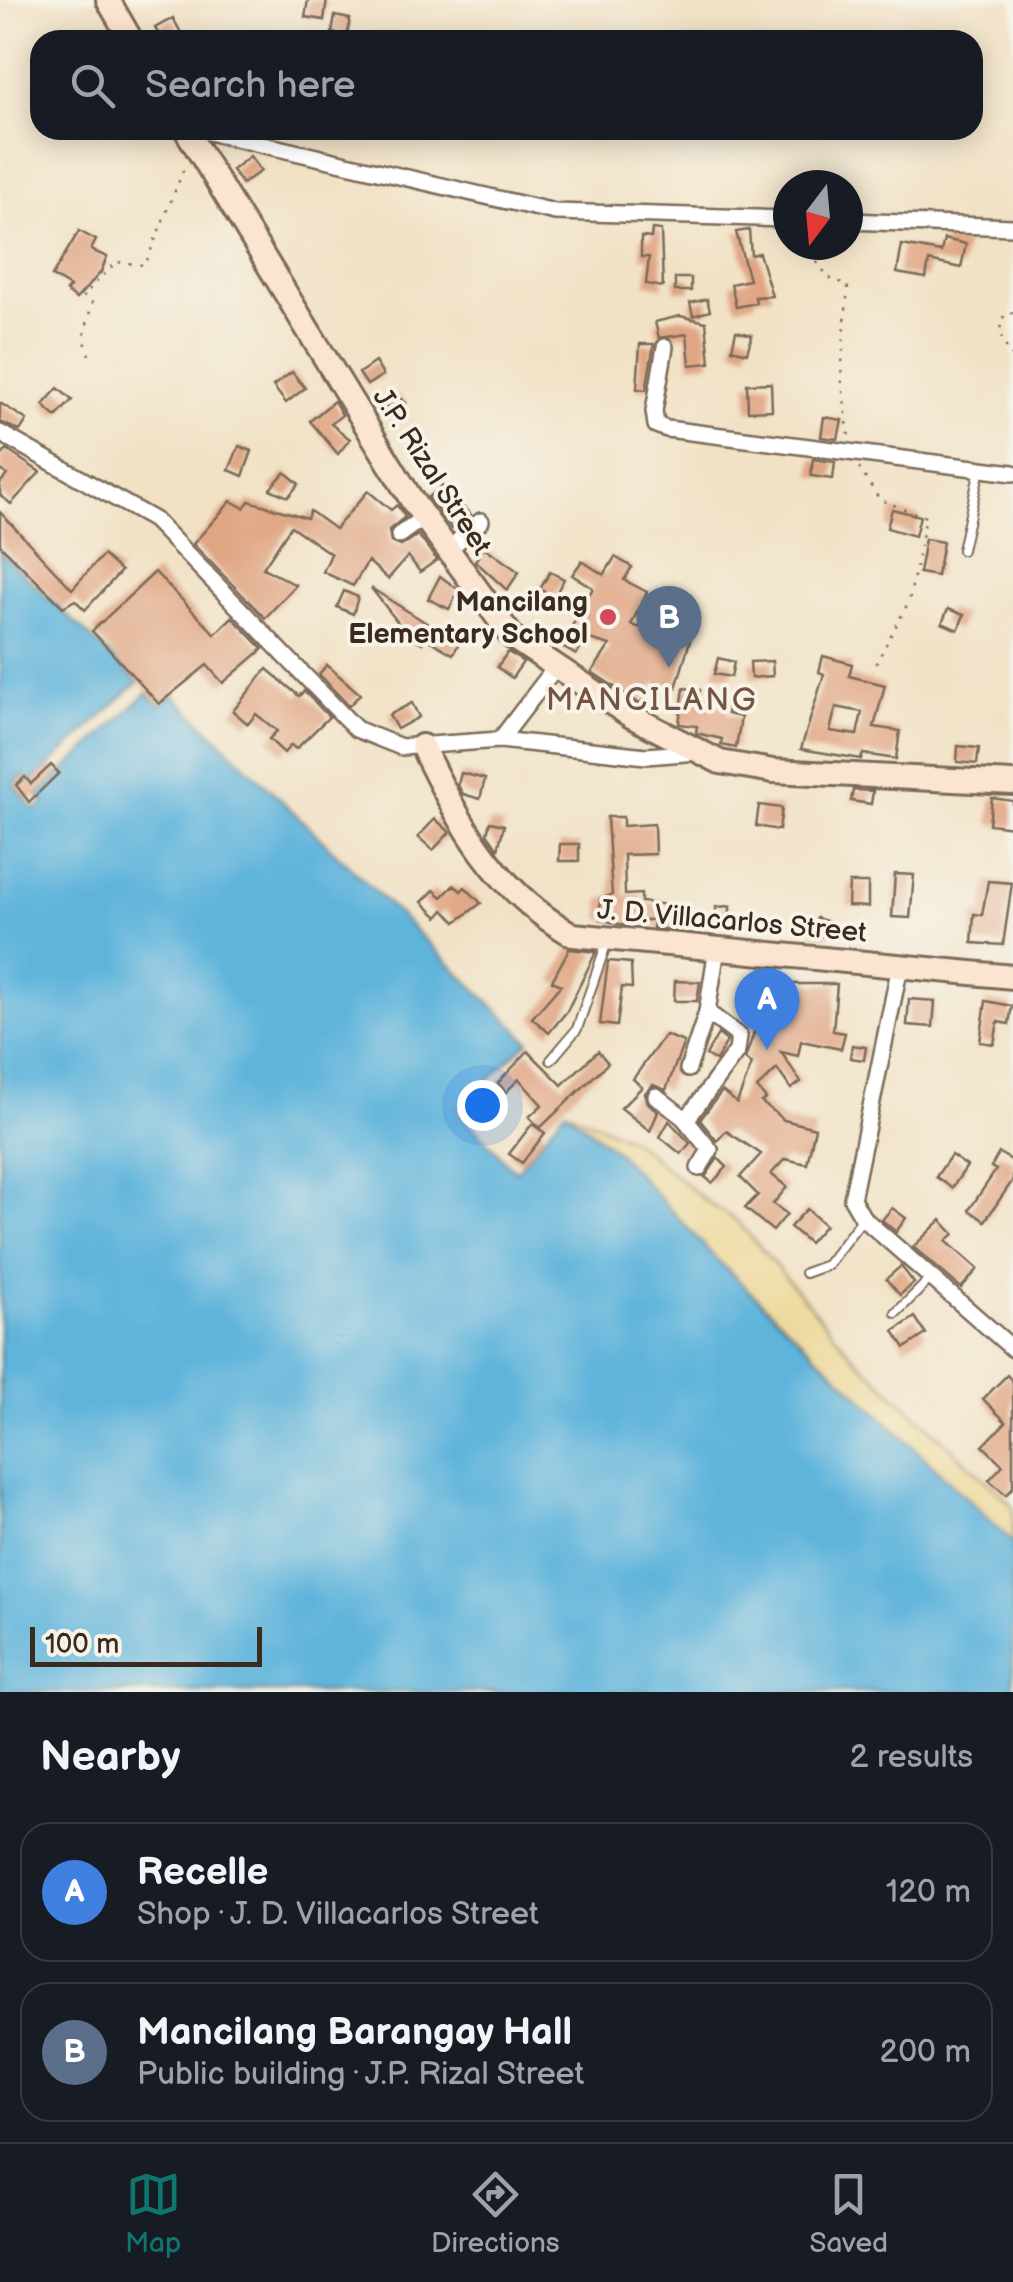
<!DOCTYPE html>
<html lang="en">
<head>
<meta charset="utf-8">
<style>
  :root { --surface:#171b24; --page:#242831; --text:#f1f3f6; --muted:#9ea1a6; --line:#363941; --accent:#0f766e }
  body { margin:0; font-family:"Balsamiq Sans",sans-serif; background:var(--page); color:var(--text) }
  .compass { position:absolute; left:773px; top:170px; width:90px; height:90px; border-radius:50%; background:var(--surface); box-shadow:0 5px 25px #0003; rotate:196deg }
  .scale { position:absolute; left:30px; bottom:25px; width:232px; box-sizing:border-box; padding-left:10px; border:5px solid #3b2a1e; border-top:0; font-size:28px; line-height:35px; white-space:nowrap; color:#3b2a1e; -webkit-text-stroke:8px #f7f3e8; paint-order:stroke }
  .you { position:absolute; left:482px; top:1105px; width:35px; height:35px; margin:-25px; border:8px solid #fff; border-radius:50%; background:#1a73e8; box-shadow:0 0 0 15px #1a73e833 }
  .badge { display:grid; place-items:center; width:65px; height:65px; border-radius:50%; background:var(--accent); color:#fff; font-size:32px; font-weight:700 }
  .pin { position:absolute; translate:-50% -82px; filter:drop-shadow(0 2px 5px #0008) }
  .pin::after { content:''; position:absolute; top:52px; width:35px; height:30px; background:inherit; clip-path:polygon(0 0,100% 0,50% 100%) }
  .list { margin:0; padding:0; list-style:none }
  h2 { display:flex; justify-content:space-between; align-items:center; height:130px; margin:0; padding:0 40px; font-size:42px }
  h2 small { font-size:32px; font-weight:400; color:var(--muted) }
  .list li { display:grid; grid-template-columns:65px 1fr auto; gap:30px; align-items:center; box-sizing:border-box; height:140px; margin:0 20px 20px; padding:0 20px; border:2px solid var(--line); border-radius:30px }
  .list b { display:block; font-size:38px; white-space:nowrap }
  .list p { margin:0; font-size:32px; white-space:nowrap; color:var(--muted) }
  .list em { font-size:32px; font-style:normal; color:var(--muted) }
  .icon { flex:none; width:55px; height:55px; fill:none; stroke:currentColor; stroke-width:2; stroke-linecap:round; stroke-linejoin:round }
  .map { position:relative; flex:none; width:1013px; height:1692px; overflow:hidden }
  .search { position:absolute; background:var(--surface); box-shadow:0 5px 25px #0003; left:30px; right:30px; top:30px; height:110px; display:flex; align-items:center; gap:25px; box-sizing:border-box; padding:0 35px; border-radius:30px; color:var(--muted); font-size:38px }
  .sheet { height:450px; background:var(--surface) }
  nav { display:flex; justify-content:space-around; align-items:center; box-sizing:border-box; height:140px; border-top:2px solid var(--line); background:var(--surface); font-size:28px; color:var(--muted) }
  nav a { display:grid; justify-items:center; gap:5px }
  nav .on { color:var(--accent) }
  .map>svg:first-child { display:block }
  .sand { fill:#eeda9e; stroke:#94825e; stroke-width:2.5 }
  .water { fill:#5fb4dc; stroke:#4d6f7d; stroke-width:2.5 }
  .building { fill:#e0a684; fill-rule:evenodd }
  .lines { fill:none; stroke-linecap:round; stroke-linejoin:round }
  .lane-casing { stroke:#7b6a59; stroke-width:12 }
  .street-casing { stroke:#7b6a59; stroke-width:20 }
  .secondary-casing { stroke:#7b6a59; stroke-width:28 }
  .path { stroke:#7b6a59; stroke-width:2.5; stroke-dasharray:2.5 8; stroke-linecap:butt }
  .lane { stroke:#fff; stroke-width:8 }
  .street { stroke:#fff; stroke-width:15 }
  .secondary { stroke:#fce5d0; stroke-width:22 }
  .poi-dot { fill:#d1495b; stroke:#f7f3e8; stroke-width:4 }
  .labels { text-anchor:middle; stroke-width:8; stroke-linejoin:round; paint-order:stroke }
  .street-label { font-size:28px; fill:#3b2a1e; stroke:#f7f3e8 }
  .poi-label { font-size:28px; font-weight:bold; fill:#3b2a1e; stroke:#f7f3e8; text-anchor:end }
  .quarter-label { font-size:32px; letter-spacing:2.5px; fill:#755542; stroke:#f7f3e8 }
</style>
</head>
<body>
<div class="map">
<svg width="1013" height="1692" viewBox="0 0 1013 1692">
  <rect width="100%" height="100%" fill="#f7f3e8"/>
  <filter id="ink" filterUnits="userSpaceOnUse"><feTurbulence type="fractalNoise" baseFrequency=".01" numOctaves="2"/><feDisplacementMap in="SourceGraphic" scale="20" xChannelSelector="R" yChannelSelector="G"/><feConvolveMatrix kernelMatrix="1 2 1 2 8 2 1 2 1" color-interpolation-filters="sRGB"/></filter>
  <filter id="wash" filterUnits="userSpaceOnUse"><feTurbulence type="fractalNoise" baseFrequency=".0048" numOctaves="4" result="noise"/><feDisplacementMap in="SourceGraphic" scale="40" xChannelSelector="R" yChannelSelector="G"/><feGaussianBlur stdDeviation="2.25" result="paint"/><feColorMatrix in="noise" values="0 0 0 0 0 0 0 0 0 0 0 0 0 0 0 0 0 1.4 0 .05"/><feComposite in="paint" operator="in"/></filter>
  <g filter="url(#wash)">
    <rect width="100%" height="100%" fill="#f1e2c6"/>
    <path class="sand" d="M 565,1110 L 633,1140 L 707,1202 L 738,1222 L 852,1355 L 1013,1506 L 1013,1542 L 718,1261 L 617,1152 Z"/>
    <path class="water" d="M 0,552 L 138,682 L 31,782 L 23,776 L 14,785 L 35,810 L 45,803 L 38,795 L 147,693 L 160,705 L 173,695 L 529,1041 L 457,1110 L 516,1172 L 565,1110 L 617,1152 L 718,1261 L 1013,1542 L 1013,1692 L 0,1692 Z"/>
    <g id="blocks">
      <g class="building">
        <path d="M 308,0 L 327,0 L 324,20 L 305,17 Z"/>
        <path d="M 335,16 L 350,19 L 347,36 L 332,33 Z"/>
        <path d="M 173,18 L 185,40 L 162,40 L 155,28 Z"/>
        <path d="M 250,156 L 261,171 L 242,184 L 232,170 Z"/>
        <path d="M 652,229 L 661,230 L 663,287 L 646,284 L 649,257 L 641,257 L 641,237 L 651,238 Z"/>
        <path d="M 749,230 L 751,255 L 759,253 L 772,296 L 755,297 L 756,303 L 736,307 L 731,284 L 749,280 L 736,232 Z"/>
        <path d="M 79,231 L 96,240 L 91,250 L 107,257 L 101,272 L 76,299 L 66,291 L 70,287 L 52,276 Z"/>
        <path d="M 944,239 L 966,244 L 961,268 L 929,261 L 926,278 L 897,273 L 902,245 L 941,252 Z"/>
        <rect x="675" y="278" width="16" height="13"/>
        <path d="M 707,299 L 710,311 L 693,316 L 690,303 Z"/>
        <path d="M 680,316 L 706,322 L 710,363 L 690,365 L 687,334 L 659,338 L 655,322 Z"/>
        <path d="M 736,331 L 752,335 L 747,353 L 732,349 Z"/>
        <path d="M 640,344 L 654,344 L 646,390 L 637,389 Z"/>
        <path d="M 375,362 L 383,375 L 367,385 L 359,373 Z"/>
        <path d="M 292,372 L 305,388 L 286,403 L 273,386 Z"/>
        <path d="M 771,383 L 772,410 L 748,411 L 747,384 Z"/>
        <path d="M 58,388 L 72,400 L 56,417 L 43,405 Z"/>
        <path d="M 393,393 L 406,403 L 396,415 L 383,404 Z"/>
        <path d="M 334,401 L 342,415 L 331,424 L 350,439 L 338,454 L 310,421 Z"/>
        <path d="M 0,403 L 27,420 L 20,431 L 0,422 Z"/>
        <path d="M 824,417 L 842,420 L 838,439 L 821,437 Z"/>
        <path d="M 239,446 L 252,451 L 243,476 L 229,470 Z"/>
        <path d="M 7,450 L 40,472 L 11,504 L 0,495 L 0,483 L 7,475 L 0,469 L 0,457 Z"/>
        <path d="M 813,459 L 835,462 L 833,479 L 811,476 Z"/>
        <path d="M 285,472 L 299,484 L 288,497 L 270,489 Z"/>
        <path d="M 442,486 L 471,515 L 452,529 L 428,497 Z"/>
        <path d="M 368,491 L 391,510 L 397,505 L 405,517 L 389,530 L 391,542 L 401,546 L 418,535 L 437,560 L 420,572 L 408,556 L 388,579 L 368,561 L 353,586 L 323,572 L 331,554 L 291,526 L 263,568 L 296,585 L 265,618 L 193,544 L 231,501 L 244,508 L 249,501 L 307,518 L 310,511 L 335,529 Z"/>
        <path d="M 892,509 L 920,516 L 915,536 L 887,528 Z"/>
        <path d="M 0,512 L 72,589 L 103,555 L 121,571 L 85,610 L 75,600 L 63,607 L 0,545 Z"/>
        <path d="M 925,539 L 943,542 L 937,576 L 919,573 Z"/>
        <path d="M 484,547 L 519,572 L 507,590 L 475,561 Z"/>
        <path d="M 615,557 L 632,567 L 624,580 L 647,592 L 631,625 L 670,636 L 672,629 L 692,634 L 676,688 L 655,683 L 640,704 L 592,672 L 610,645 L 586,638 L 576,655 L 561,646 L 593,588 L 572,575 L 582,561 L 604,575 Z"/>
        <path d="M 155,572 L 215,634 L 232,617 L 263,649 L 223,683 L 207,665 L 159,704 L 92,631 Z"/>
        <path d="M 550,572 L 564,579 L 554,597 L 540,589 Z"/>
        <path d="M 440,576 L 459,590 L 449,609 L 428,599 Z"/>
        <path d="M 371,588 L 447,636 L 451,629 L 463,637 L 453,654 L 425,638 L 422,643 L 407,634 Z"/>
        <path d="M 344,591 L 358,597 L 353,614 L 337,607 Z"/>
        <path d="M 948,609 L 964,615 L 958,630 L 942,623 Z"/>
        <path d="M 508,652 L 523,662 L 512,678 L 497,667 Z"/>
        <path d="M 823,656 L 852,664 L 849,676 L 885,685 L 874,727 L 900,731 L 896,759 L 863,754 L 861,759 L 801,749 L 824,674 L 819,672 ZM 836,707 L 862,712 L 857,735 L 830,731 Z"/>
        <path d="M 718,658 L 734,662 L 731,677 L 714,674 Z"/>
        <path d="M 772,661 L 773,676 L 751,678 L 750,662 Z"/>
        <path d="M 327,665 L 360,694 L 349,706 L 319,674 Z"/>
        <path d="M 267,669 L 299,696 L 304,691 L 329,717 L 296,749 L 291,745 L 284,753 L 269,739 L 277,731 L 256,714 L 248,724 L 233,711 Z"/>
        <path d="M 684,688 L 700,690 L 698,702 L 728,707 L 727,714 L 741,717 L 736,748 L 721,745 L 722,739 L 696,733 L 697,726 L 679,724 Z"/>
        <path d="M 412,703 L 419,717 L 397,729 L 389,715 Z"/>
        <path d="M 958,746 L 979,748 L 977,764 L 957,762 Z"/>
        <path d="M 51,765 L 59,773 L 29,802 L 16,785 L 25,777 L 31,784 Z"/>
        <path d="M 461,773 L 485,779 L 480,799 L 463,794 L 458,785 Z"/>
        <path d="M 853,790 L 873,791 L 871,804 L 851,801 Z"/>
        <path d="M 992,798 L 1013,801 L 1013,827 L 989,824 Z"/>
        <path d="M 759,805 L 782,808 L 779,830 L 756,826 Z"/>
        <path d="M 607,817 L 623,817 L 623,826 L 654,824 L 655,854 L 624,855 L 625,895 L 641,894 L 641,902 L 678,906 L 675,930 L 653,928 L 654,919 L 623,925 L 600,919 L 600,899 L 612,895 Z"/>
        <path d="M 435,819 L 450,832 L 433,850 L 418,837 Z"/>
        <path d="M 490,822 L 504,825 L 498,849 L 487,833 Z"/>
        <path d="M 560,844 L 579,844 L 579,861 L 559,861 Z"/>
        <path d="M 895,874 L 914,875 L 910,918 L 892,917 Z"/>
        <path d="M 988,881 L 1012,883 L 1003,945 L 972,943 L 974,914 L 982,915 Z"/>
        <path d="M 849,883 L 868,883 L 868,907 L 848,906 Z"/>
        <path d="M 454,885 L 461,891 L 465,887 L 481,903 L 456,922 L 444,910 L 438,917 L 422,902 L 434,890 L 442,897 Z"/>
        <path d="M 730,906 L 730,924 L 716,924 L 716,907 Z"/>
        <path d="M 817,918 L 832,923 L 827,938 L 812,933 Z"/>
        <path d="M 569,949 L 596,952 L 567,1011 L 549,1033 L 532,1018 L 561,985 L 552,981 Z"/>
        <path d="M 608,961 L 631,963 L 632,988 L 622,987 L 617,1026 L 600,1024 Z"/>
        <path d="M 767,969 L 779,970 L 778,984 L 837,984 L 833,1031 L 845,1033 L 841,1049 L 801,1041 L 798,1056 L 781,1052 L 801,1082 L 791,1089 L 777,1069 L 757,1088 L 766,1099 L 761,1102 L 784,1120 L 815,1128 L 807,1164 L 785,1159 L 771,1174 L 787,1187 L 773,1204 L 787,1214 L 773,1231 L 745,1208 L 758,1195 L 740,1177 L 761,1154 L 726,1131 L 717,1141 L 700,1120 L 722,1091 L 737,1103 L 752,1064 L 745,1059 L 765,1000 Z"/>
        <path d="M 675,981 L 700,982 L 697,1001 L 674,1001 Z"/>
        <path d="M 909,999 L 935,1001 L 933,1027 L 907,1025 Z"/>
        <path d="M 986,1001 L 1012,1006 L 1009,1024 L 998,1022 L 994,1044 L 980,1042 Z"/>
        <path d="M 718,1034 L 727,1041 L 716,1061 L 706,1055 Z"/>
        <path d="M 665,1035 L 684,1042 L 666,1090 L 653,1085 L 645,1093 L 646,1101 L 658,1112 L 650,1131 L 621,1108 L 642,1087 L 633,1079 Z"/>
        <path d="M 852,1045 L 866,1047 L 864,1060 L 850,1058 Z"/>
        <path d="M 528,1051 L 562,1085 L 598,1051 L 608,1063 L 540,1128 L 529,1117 L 542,1105 L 519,1079 L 506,1092 L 498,1083 Z"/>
        <path d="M 669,1121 L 690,1143 L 681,1154 L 660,1137 Z"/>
        <path d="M 532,1124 L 545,1133 L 522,1163 L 509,1154 Z"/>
        <path d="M 999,1153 L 1013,1161 L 1013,1180 L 985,1221 L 969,1210 L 996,1170 L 991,1167 Z"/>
        <path d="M 951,1155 L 967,1166 L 952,1188 L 936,1177 Z"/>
        <path d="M 718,1158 L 727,1167 L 712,1183 L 705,1177 Z"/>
        <path d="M 892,1208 L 906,1218 L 896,1232 L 882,1220 Z"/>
        <path d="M 807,1209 L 825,1225 L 809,1243 L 790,1227 Z"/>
        <path d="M 941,1220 L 954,1234 L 946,1241 L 978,1269 L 961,1288 L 913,1247 Z"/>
        <path d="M 901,1266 L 914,1283 L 900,1295 L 886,1279 Z"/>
        <path d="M 915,1317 L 926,1334 L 905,1348 L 894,1331 Z"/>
        <path d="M 1007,1375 L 1013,1382 L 1013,1487 L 1006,1495 L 989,1480 L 1003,1465 L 983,1446 L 1006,1422 L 983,1399 Z"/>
      </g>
    </g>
  </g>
  <g filter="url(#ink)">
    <use href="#blocks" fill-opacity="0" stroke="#7b6a59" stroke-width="2.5"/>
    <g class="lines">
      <defs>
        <g id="lane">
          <path d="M 962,550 L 980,469"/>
          <path d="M 551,1060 L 577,1029 L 607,942"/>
          <path d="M 805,1273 L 827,1265 L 863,1218"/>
          <path d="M 896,1313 L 930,1279"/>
        </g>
        <g id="street">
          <path d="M 200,130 L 555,212 L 788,219"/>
          <path d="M 848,221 L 1013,227"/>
          <path d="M 665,347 L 654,411 L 656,425 L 667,429 L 1013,473"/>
          <path d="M 0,433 L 154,520 L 356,729 L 401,747 L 500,740 L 646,756 L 698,752"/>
          <path d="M 399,535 L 424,517"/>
          <path d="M 449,549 L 481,521"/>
          <path d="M 500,740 L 555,668"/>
          <path d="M 900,966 L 852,1199 L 863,1218 L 1013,1349"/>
          <path d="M 688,1069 L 707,1012 L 717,948"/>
          <path d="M 656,1096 L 684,1118 L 690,1115 L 737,1051 L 739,1036 L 707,1012"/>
          <path d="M 684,1118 L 710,1150 L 699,1168"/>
        </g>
        <g id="secondary">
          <path d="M 108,0 L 131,40"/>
          <path d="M 186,130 L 413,502 L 512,637 L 631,716 L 720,762 L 773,771 L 1013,783"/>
          <path d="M 422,746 C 458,822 497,893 573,935 L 1013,977"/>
        </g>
      </defs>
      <use href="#lane" class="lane-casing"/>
      <use href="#street" class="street-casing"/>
      <use href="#secondary" class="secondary-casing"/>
      <g class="path">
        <path d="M 804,245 L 829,278 L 848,285 L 841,376 L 849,437"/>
        <path d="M 1013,313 L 1006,313 C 995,329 1002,343 1013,357"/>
        <path d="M 89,355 L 84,337 L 92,302 L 83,296 L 116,262 L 145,265 L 185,166"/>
        <path d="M 859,468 L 880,500 L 926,517 L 909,601 L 872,671"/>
      </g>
      <use href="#lane" class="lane"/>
      <use href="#street" class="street"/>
      <use href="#secondary" class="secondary"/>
    </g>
  </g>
  <circle class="poi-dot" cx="608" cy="617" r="10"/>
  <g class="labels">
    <g class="street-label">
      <text transform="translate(433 471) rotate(57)" y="10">J.P. Rizal Street</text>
      <text transform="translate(732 920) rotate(5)" y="10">J. D. Villacarlos Street</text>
    </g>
    <g class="poi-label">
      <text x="588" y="611">Mancilang<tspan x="588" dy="32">Elementary School</tspan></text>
    </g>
    <g class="quarter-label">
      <text x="652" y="710">MANCILANG</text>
    </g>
  </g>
</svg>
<svg class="compass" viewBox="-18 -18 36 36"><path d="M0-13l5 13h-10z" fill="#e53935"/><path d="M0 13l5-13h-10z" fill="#9ea1a6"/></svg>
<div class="scale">100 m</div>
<div class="you"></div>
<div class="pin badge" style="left:767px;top:1050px;background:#3f7fe0">A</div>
<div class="pin badge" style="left:669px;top:668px;background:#5c6f8a">B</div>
<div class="search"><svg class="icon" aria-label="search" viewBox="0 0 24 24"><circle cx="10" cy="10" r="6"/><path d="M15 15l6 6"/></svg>Search here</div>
</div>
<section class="sheet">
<h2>Nearby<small>2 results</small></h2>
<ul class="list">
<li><span class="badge" style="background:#3f7fe0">A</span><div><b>Recelle</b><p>Shop · J. D. Villacarlos Street</p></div><em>120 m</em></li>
<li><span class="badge" style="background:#5c6f8a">B</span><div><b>Mancilang Barangay Hall</b><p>Public building · J.P. Rizal Street</p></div><em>200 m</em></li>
</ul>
</section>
<nav>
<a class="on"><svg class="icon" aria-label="map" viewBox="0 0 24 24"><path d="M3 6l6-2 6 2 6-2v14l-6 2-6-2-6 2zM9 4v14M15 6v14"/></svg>Map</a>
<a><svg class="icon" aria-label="directions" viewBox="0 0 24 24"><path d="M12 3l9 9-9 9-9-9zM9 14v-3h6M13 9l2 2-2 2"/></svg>Directions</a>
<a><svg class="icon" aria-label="saved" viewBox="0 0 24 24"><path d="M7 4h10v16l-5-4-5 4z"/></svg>Saved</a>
</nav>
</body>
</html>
